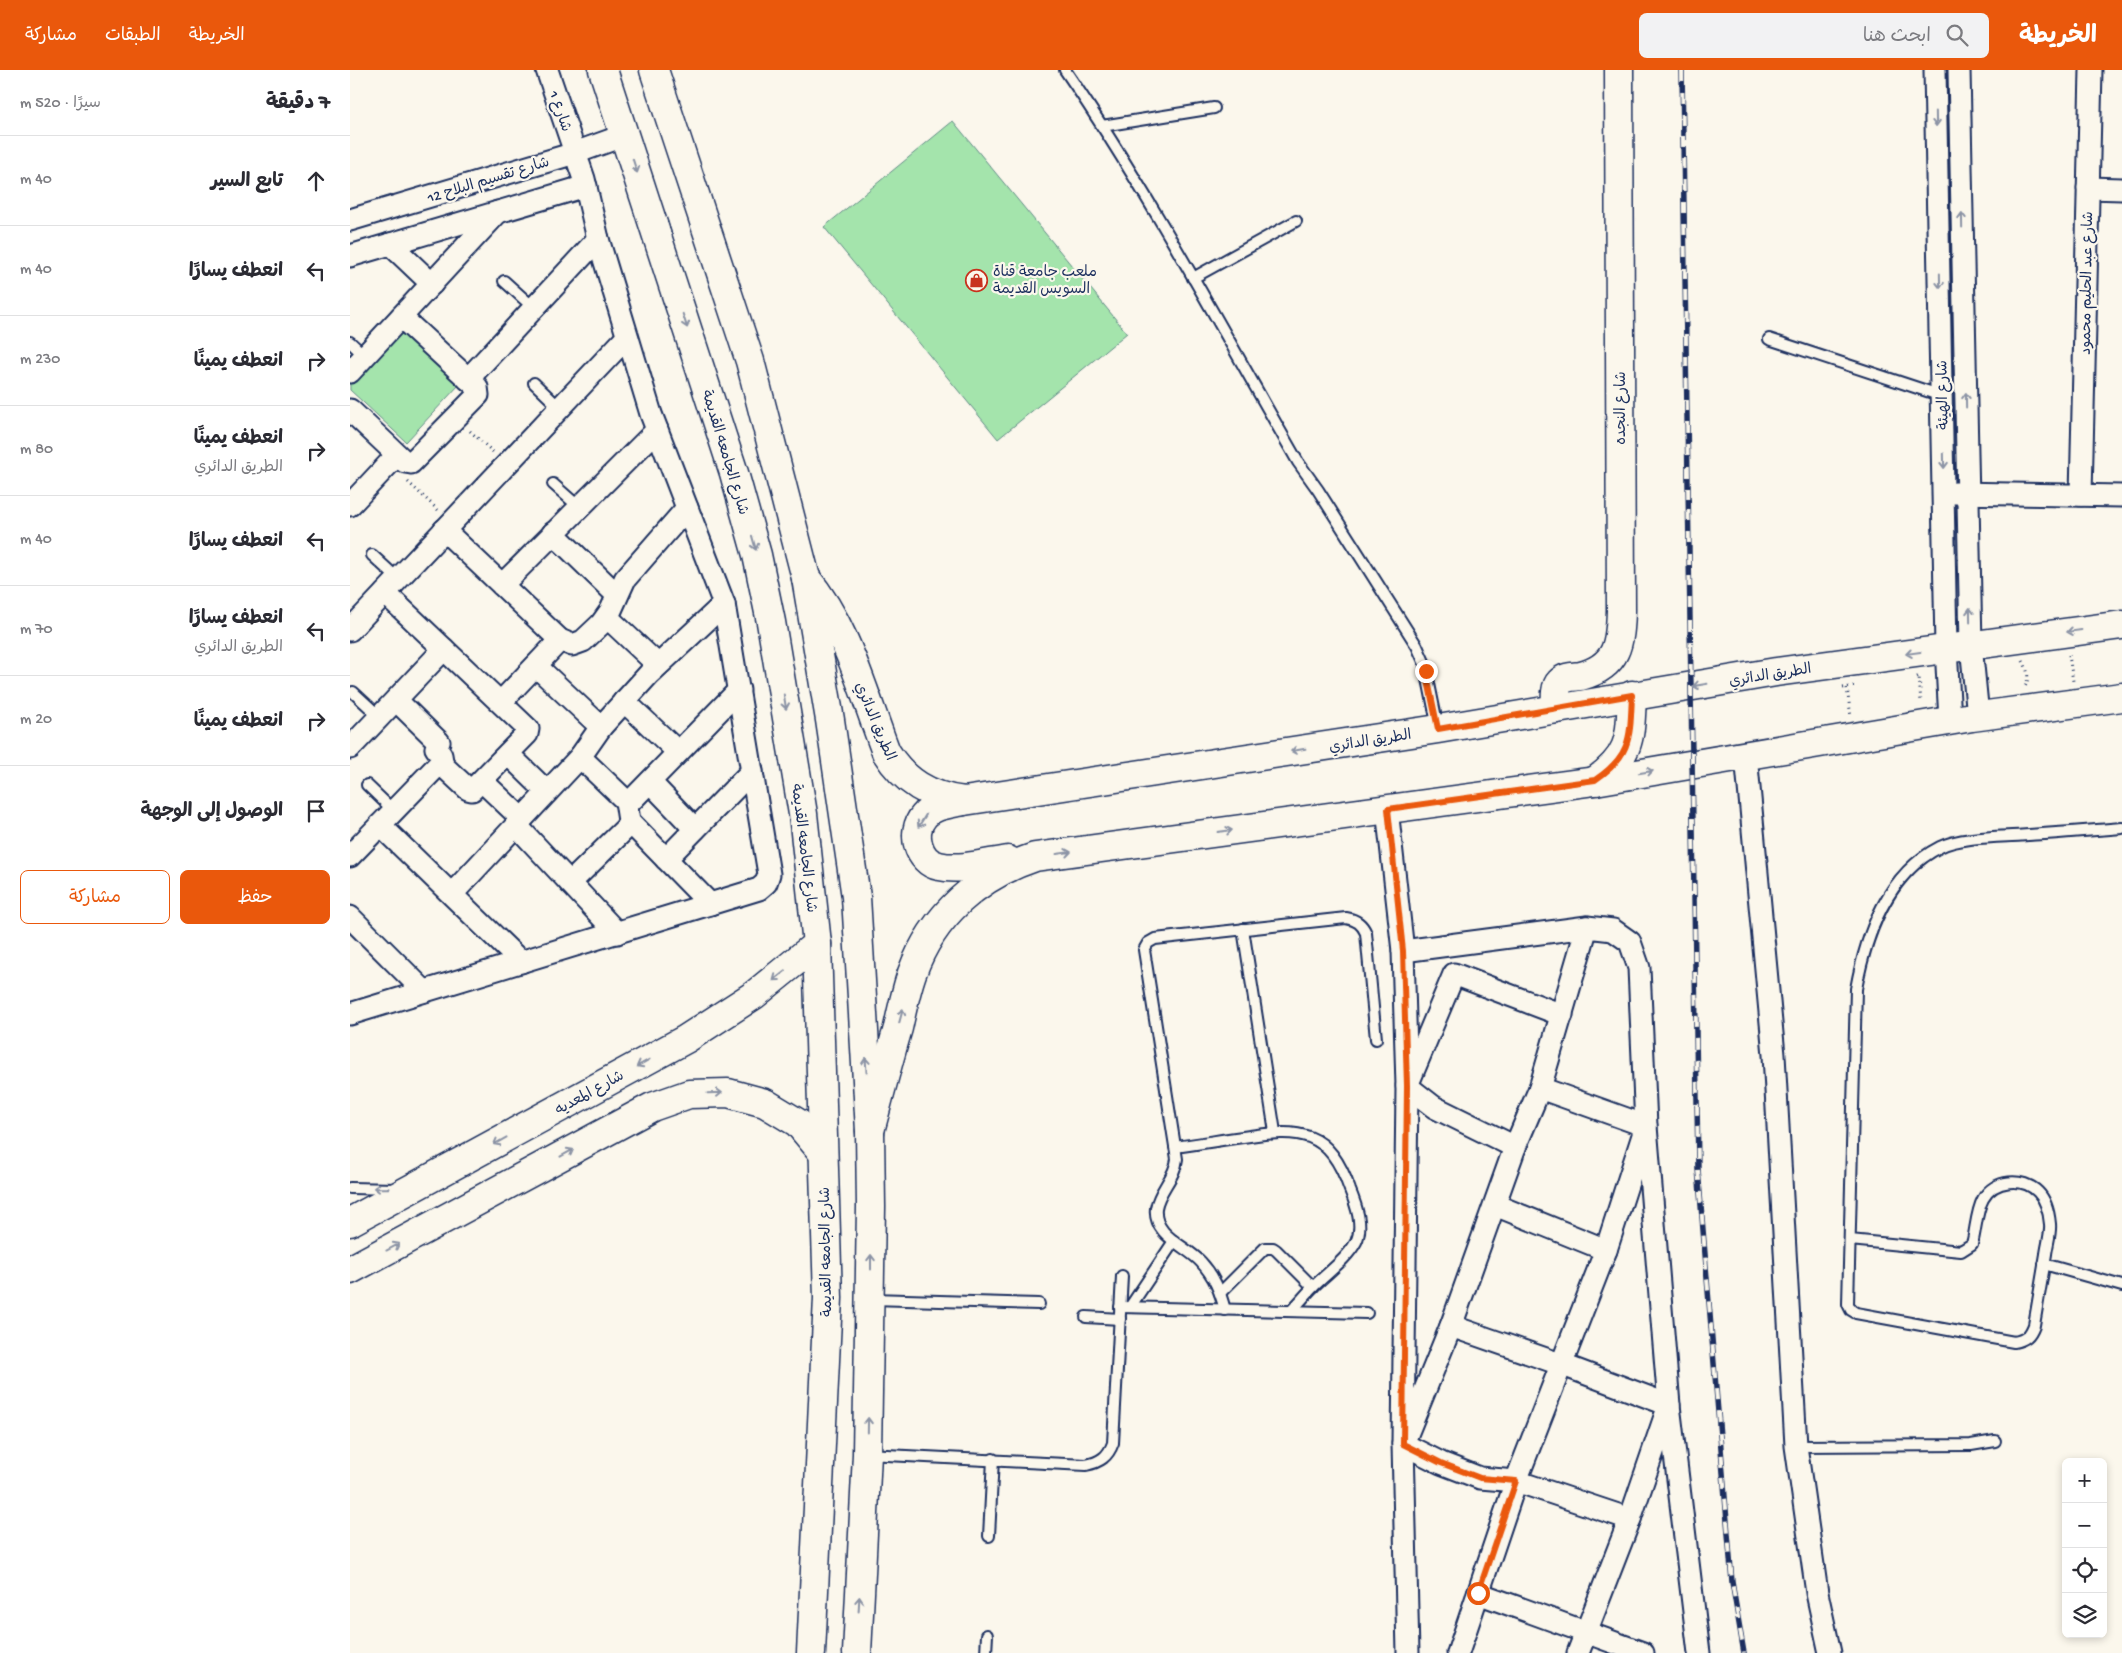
<!DOCTYPE html>
<html lang="ar">
<head>
<meta charset="utf-8">
<style>
  :root { --surface:#fff; --page:#f2f2f3; --text:#2b2b33; --muted:#7c7c81; --line:#e1e1e2; --accent:#ea580c }
  body { margin:0; font-family:"Gochi Hand","Playpen Sans Arabic",sans-serif; background:var(--page); color:var(--text); direction:rtl }
  .controls { position:absolute; right:15px; bottom:15px; display:grid; overflow:hidden; border-radius:8px; box-shadow:0 2px 8px #0003 }
  .controls button { width:45px; height:45px; display:grid; place-items:center; padding:0; border:0; border-bottom:1px solid var(--line); background:var(--surface); color:var(--text); font:25px sans-serif }
  .stop { position:absolute; width:15px; height:15px; margin:-11px; border:4px solid #ea580c; border-radius:50%; background:#fff }
  .stop.end { background:#ea580c; border-color:#fff; box-shadow:0 1px 5px #0008 }
  .list { margin:0; padding:0; list-style:none }
  h2 { display:flex; justify-content:space-between; align-items:center; height:65px; margin:0; padding:0 20px; font-size:21px }
  h2 small { font-size:16px; font-weight:400; color:var(--muted) }
  .list li { display:grid; grid-template-columns:32px 1fr auto; gap:15px; align-items:center; box-sizing:border-box; height:90px; padding:0 20px; border-top:1px solid var(--line) }
  .list b { display:block; font-size:19px; white-space:nowrap }
  .list p { margin:0; font-size:16px; white-space:nowrap; color:var(--muted) }
  .list em { font-size:16px; font-style:normal; color:var(--muted) }
  .actions { display:flex; gap:10px; padding:15px 20px }
  .actions a { flex:1; padding:11px 0; border:1px solid var(--accent); border-radius:8px; text-align:center; font-size:18px; color:var(--accent) }
  .actions .main { background:var(--accent); color:#fff }
  .icon { flex:none; width:28px; height:28px; fill:none; stroke:currentColor; stroke-width:2; stroke-linecap:round; stroke-linejoin:round }
  .map { position:relative; flex:none; width:1772px; height:1583px; overflow:hidden; direction:ltr }
  header { display:flex; align-items:center; gap:30px; box-sizing:border-box; height:70px; padding:0 25px; background:var(--accent); color:#fff }
  header strong { font-size:24px }
  nav { display:flex; gap:28px; margin-inline-start:auto; font-size:18px }
  .search { width:350px; height:45px; background:var(--page); display:flex; align-items:center; gap:12px; box-sizing:border-box; padding:0 18px; border-radius:8px; color:var(--muted); font-size:19px }
  main { display:flex }
  aside { flex:1; background:var(--surface) }
  .map>svg:first-child { display:block }
  .green { fill:#a4e4ac; stroke:#608a85 }
  .lines { fill:none; stroke-linecap:round; stroke-linejoin:round }
  .lane-casing { stroke:#1b2f5e; stroke-width:14 }
  .street-casing { stroke:#1b2f5e; stroke-width:25 }
  .secondary-casing { stroke:#1b2f5e; stroke-width:31 }
  .primary-casing { stroke:#1b2f5e; stroke-width:31 }
  .path { stroke:#1b2f5e; stroke-width:3; stroke-dasharray:1 4; stroke-linecap:butt }
  .lane { stroke:#fbf7ec; stroke-width:10 }
  .street { stroke:#fbf7ec; stroke-width:21 }
  .secondary { stroke:#fbf7ec; stroke-width:28 }
  .primary { stroke:#fbf7ec; stroke-width:28 }
  .rail-casing { stroke:#1b2f5e; stroke-width:5.5 }
  .rail { stroke:#fbf7ec; stroke-width:4; stroke-dasharray:11; stroke-linecap:butt }
  .oneway { stroke:#8b93a5 }
  .route { stroke:#ea580c; stroke-width:6 }
  .labels { text-anchor:middle; stroke-width:4.5; stroke-linejoin:round; paint-order:stroke }
  .street-label { font-size:15px; fill:#1b2f5e; stroke:#fbf7ec }
  .poi-label { font-size:15px; fill:#1b2f5e; stroke:#fbf7ec; text-anchor:start }
</style>
</head>
<body>
<header>
<strong>الخريطة</strong>
<div class="search"><svg class="icon" aria-label="search" viewBox="0 0 24 24"><circle cx="10" cy="10" r="6"/><path d="M15 15l6 6"/></svg>ابحث هنا</div>
<nav><a>الخريطة</a><a>الطبقات</a><a>مشاركة</a></nav>
</header>
<main>
<div class="map">
<svg width="1772" height="1583" viewBox="0 0 1772 1583">
  <rect width="100%" height="100%" fill="#fbf7ec"/>
  <filter id="ink" filterUnits="userSpaceOnUse"><feTurbulence type="fractalNoise" baseFrequency=".02" numOctaves="2"/><feDisplacementMap in="SourceGraphic" scale="10" xChannelSelector="R" yChannelSelector="G"/><feConvolveMatrix kernelMatrix="1 2 1 2 8 2 1 2 1" color-interpolation-filters="sRGB"/></filter>
  <g filter="url(#ink)">
    <g class="green">
      <path d="M 603,51 L 777,263 L 648,369 L 474,157 Z"/>
      <path d="M 48,258 L 109,315 L 56,372 L 0,320 L 0,309 Z"/>
    </g>
    <g class="lines">
      <defs>
        <g id="lane">
          <path d="M 715,0 C 801,126 872,260 948,392 L 968,420 L 1067,576 L 1075,594 L 1088,658"/>
          <path d="M 752,56 L 864,38"/>
          <path d="M 843,208 L 946,151"/>
          <path d="M 154,211 L 184,238"/>
          <path d="M 1419,269 L 1592,326"/>
          <path d="M 0,272 L 15,286"/>
          <path d="M 184,313 L 210,338"/>
          <path d="M 203,414 L 229,437"/>
          <path d="M 22,485 L 48,509"/>
          <path d="M 3,622 L 30,647"/>
          <path d="M 17,715 L 44,741"/>
          <path d="M 893,859 L 925,1062"/>
          <path d="M 825,1077 C 848,1074 871,1070 893,1067 C 950,1058 979,1059 1000,1120 C 1006,1135 1014,1156 1006,1172 C 997,1189 978,1202 964,1216 C 956,1224 949,1233 941,1241"/>
          <path d="M 0,1118 L 46,1119"/>
          <path d="M 1500,1170 L 1611,1181 L 1622,1174 C 1626,1160 1626,1142 1633,1129 C 1644,1109 1673,1107 1688,1122 C 1696,1130 1699,1143 1700,1154 C 1701,1163 1697,1175 1696,1184 C 1692,1208 1688,1232 1684,1255 C 1680,1266 1675,1270 1664,1272 L 1506,1243 L 1501,1240 L 1498,1234 L 1506,919 C 1516,864 1537,804 1590,777 C 1607,768 1642,767 1662,766 C 1698,764 1735,761 1772,758"/>
          <path d="M 1694,1194 L 1772,1216"/>
          <path d="M 870,1223 L 915,1178 L 923,1178 L 926,1180 L 963,1217"/>
          <path d="M 522,1229 L 689,1234"/>
          <path d="M 770,1237 L 1017,1243"/>
          <path d="M 780,1237 L 824,1171"/>
          <path d="M 875,1240 C 870,1221 864,1206 851,1192 C 835,1175 803,1166 806,1138 C 809,1120 825,1108 827,1089 L 794,880 L 798,873 L 805,869 L 996,848 C 1007,850 1012,854 1016,863 L 1026,969"/>
          <path d="M 736,1247 L 770,1249"/>
          <path d="M 1446,1376 L 1621,1375 L 1645,1371"/>
          <path d="M 517,1384 L 736,1395 C 750,1392 758,1387 763,1373 L 772,1206"/>
          <path d="M 639,1466 L 643,1389"/>
          <path d="M 636,1583 L 637,1565"/>
        </g>
        <g id="street">
          <path d="M 1585,0 L 1596,578 L 1600,650"/>
          <path d="M 1609,0 L 1621,575 L 1628,646"/>
          <path d="M 1738,118 L 1772,119"/>
          <path d="M 0,150 L 225,83 L 275,65"/>
          <path d="M 40,174 L 82,214"/>
          <path d="M 0,186 L 236,116"/>
          <path d="M 0,302 L 148,142"/>
          <path d="M 118,309 L 248,169"/>
          <path d="M 0,340 L 55,392 L 61,393 L 128,325 L 127,317 L 51,247"/>
          <path d="M 1605,423 L 1772,426"/>
          <path d="M 1731,425 L 1741,0"/>
          <path d="M 0,435 L 47,385"/>
          <path d="M 94,460 L 210,570 L 222,575 L 233,571 L 251,554 L 261,540 L 275,509 L 337,438"/>
          <path d="M 203,463 L 267,525"/>
          <path d="M 152,515 L 307,360"/>
          <path d="M 35,523 L 178,659 L 177,664 L 122,720 L 118,719 L 90,693"/>
          <path d="M 257,547 L 308,595"/>
          <path d="M 0,560 L 277,267"/>
          <path d="M 186,596 L 251,657"/>
          <path d="M 274,631 L 328,682"/>
          <path d="M 151,632 L 210,570"/>
          <path d="M 0,678 L 94,579"/>
          <path d="M 158,684 L 197,722"/>
          <path d="M 1396,685 L 1424,985 L 1446,1376 L 1467,1523 L 1480,1583"/>
          <path d="M 132,711 L 172,749"/>
          <path d="M 300,712 L 345,759"/>
          <path d="M 277,735 L 389,620"/>
          <path d="M 1037,739 L 1053,881 L 1057,1016 L 1053,1374 L 1058,1583"/>
          <path d="M 279,751 L 360,834"/>
          <path d="M 30,755 L 171,892"/>
          <path d="M 166,755 L 267,863"/>
          <path d="M 0,786 L 92,691 L 91,685 L 86,678 L 89,672 L 46,630"/>
          <path d="M 316,789 L 402,701"/>
          <path d="M 220,813 L 276,758 L 279,751 L 276,731 L 230,687"/>
          <path d="M 102,824 L 230,687 L 251,657 L 299,604 L 374,534"/>
          <path d="M 0,847 L 74,921"/>
          <path d="M 1237,857 L 1190,1018 L 1165,1077 L 1101,1256 L 1053,1374 L 1091,1393 L 1130,1408 L 1166,1411 L 1280,1449"/>
          <path d="M 1053,881 L 1237,857 L 1263,860 L 1280,872 L 1289,898 L 1296,1056 L 1319,1335 L 1349,1583"/>
          <path d="M 0,944 L 409,819 L 416,813 L 419,804 L 374,534 L 301,344 L 248,169 L 234,109 L 197,0"/>
          <path d="M 1165,1077 L 1084,1037 L 1057,1016 L 1104,904 L 1212,945"/>
          <path d="M 1145,1135 L 1256,1180"/>
          <path d="M 1101,1256 L 1213,1295 L 1319,1335 L 1280,1449 L 1228,1583"/>
          <path d="M 1128,1523 L 1293,1583"/>
          <path d="M 1108,1583 L 1166,1411 L 1256,1180 L 1296,1056 L 1190,1018"/>
        </g>
        <g id="secondary">
          <path d="M 253,0 L 384,403 L 407,485 L 421,552 L 453,744 L 467,874 L 478,1228 L 461,1583"/>
          <path d="M 304,0 L 400,291 L 456,508 L 480,650 L 506,827 L 520,1061 L 521,1137 L 517,1384 L 507,1583"/>
          <path d="M 1206,639 C 1206,631 1204,618 1210,612 C 1215,606 1224,607 1231,606 C 1268,596 1270,573 1271,540 L 1269,0"/>
          <path d="M 0,1152 L 336,969 L 404,925 L 467,874"/>
          <path d="M 0,1200 L 302,1037 L 339,1024 L 378,1023 L 415,1033 L 448,1053 L 473,1083"/>
        </g>
        <g id="primary">
          <path d="M 456,508 C 497,557 513,622 536,682 C 554,711 579,727 614,731 L 1088,659 L 1426,602 L 1772,555"/>
          <path d="M 1245,711 C 1282,685 1280,667 1282,625"/>
          <path d="M 613,731 C 599,734 583,735 574,746 C 560,762 568,792 589,796 C 610,801 637,793 658,790"/>
          <path d="M 520,1061 C 529,1027 538,992 548,958 C 552,940 556,920 562,903 C 583,845 628,806 685,787 L 1245,711 L 1622,647 L 1772,627"/>
        </g>
      </defs>
      <use href="#lane" class="lane-casing"/>
      <use href="#street" class="street-casing"/>
      <use href="#secondary" class="secondary-casing"/>
      <use href="#primary" class="primary-casing"/>
      <g class="path">
        <path d="M 120,361 L 143,382"/>
        <path d="M 58,412 L 88,440"/>
        <path d="M 1719,585 L 1723,611"/>
        <path d="M 1673,591 C 1678,600 1680,610 1674,618"/>
        <path d="M 1567,607 L 1569,606 L 1571,633"/>
        <path d="M 1493,618 L 1507,616"/>
        <path d="M 1497,618 L 1501,647"/>
      </g>
      <use href="#lane" class="lane"/>
      <use href="#street" class="street"/>
      <use href="#secondary" class="secondary"/>
      <use href="#primary" class="primary"/>
      <defs>
        <path id="rail" d="M 1332,0 L 1348,1099 L 1382,1512 L 1394,1583"/>
      </defs>
      <use href="#rail" class="rail-casing"/>
      <use href="#rail" class="rail"/>
    </g>
    <defs><path id="oneway-shaft" d="M-6 0H5M1.5-3L5.5 0L1.5 3" fill="none" stroke-width="1.6" stroke-linecap="round" stroke-linejoin="round" transform="scale(1.25)"/></defs>
    <g class="oneway">
      <use href="#oneway-shaft" transform="translate(1586 49) rotate(89)"/>
      <use href="#oneway-shaft" transform="translate(285 96) rotate(72)"/>
      <use href="#oneway-shaft" transform="translate(1612 150) rotate(-91)"/>
      <use href="#oneway-shaft" transform="translate(1590 211) rotate(89)"/>
      <use href="#oneway-shaft" transform="translate(335 251) rotate(72)"/>
      <use href="#oneway-shaft" transform="translate(1616 330) rotate(-91)"/>
      <use href="#oneway-shaft" transform="translate(1594 391) rotate(89)"/>
      <use href="#oneway-shaft" transform="translate(404 473) rotate(74)"/>
      <use href="#oneway-shaft" transform="translate(1620 545) rotate(-91)"/>
      <use href="#oneway-shaft" transform="translate(1724 561) rotate(172)"/>
      <use href="#oneway-shaft" transform="translate(1563 583) rotate(172)"/>
      <use href="#oneway-shaft" transform="translate(1350 615) rotate(171)"/>
      <use href="#oneway-shaft" transform="translate(435 632) rotate(81)"/>
      <use href="#oneway-shaft" transform="translate(948 680) rotate(171)"/>
      <use href="#oneway-shaft" transform="translate(1296 702) rotate(-10)"/>
      <use href="#oneway-shaft" transform="translate(572 751) rotate(122)"/>
      <use href="#oneway-shaft" transform="translate(875 761) rotate(-8)"/>
      <use href="#oneway-shaft" transform="translate(714 783) rotate(-8)"/>
      <use href="#oneway-shaft" transform="translate(429 906) rotate(142)"/>
      <use href="#oneway-shaft" transform="translate(551 946) rotate(-75)"/>
      <use href="#oneway-shaft" transform="translate(293 993) rotate(151)"/>
      <use href="#oneway-shaft" transform="translate(516 995) rotate(-94)"/>
      <use href="#oneway-shaft" transform="translate(365 1023) rotate(-2)"/>
      <use href="#oneway-shaft" transform="translate(150 1071) rotate(151)"/>
      <use href="#oneway-shaft" transform="translate(217 1083) rotate(-29)"/>
      <use href="#oneway-shaft" transform="translate(31 1118) rotate(-179)"/>
      <use href="#oneway-shaft" transform="translate(43 1177) rotate(-28)"/>
      <use href="#oneway-shaft" transform="translate(521 1192) rotate(-90)"/>
      <use href="#oneway-shaft" transform="translate(518 1355) rotate(-89)"/>
      <use href="#oneway-shaft" transform="translate(509 1534) rotate(-87)"/>
    </g>
  </g>
  <g class="lines" filter="url(#ink)">
    <path class="route" d="M 1076,601 L 1088,659 L 1282,625 C 1280,667 1282,685 1245,710 L 1038,739 L 1053,881 L 1057,1016 L 1053,1374 L 1091,1393 L 1130,1408 L 1166,1411 L 1128,1523"/>
  </g>
  <defs>
    <symbol id="shop-ring" viewBox="-11 -11 22 22"><circle r="9.5" fill="#fbf7ec" stroke="#c8321e" stroke-width="1.5"/><path d="M-5-2.5h2.3a2.7 3.5 0 0 1 5.4 0H5L5.5 6h-11ZM-1.5-2.5h3a1.5 2.3 0 0 0-3 0Z" fill="#c8321e"/></symbol>
  </defs>
  <g fill-rule="evenodd">
    <use href="#shop-ring" x="614" y="198" width="25" height="25"/>
  </g>
  <g class="labels">
    <g class="street-label">
      <text transform="translate(211 41) rotate(71)" y="5">شارع 1</text>
      <text transform="translate(138 109) rotate(-17)" y="5">شارع تقسيم البلاح 12</text>
      <text transform="translate(1736 213) rotate(-89)" y="5">شارع عبد الحليم محمود</text>
      <text transform="translate(1592 325) rotate(-91)" y="5">شارع الهيئة</text>
      <text transform="translate(1270 338) rotate(-90)" y="5">شارع النجده</text>
      <text transform="translate(376 382) rotate(73)" y="5">شارع الجامعه القديمة</text>
      <text transform="translate(1420 604) rotate(-9)" y="5">الطريق الدائري</text>
      <text transform="translate(526 651) rotate(67)" y="5">الطريق الدائري</text>
      <text transform="translate(1020 670) rotate(-9)" y="5">الطريق الدائري</text>
      <text transform="translate(455 778) rotate(83)" y="5">شارع الجامعه القديمة</text>
      <text transform="translate(239 1022) rotate(-29)" y="5">شارع المعديه</text>
      <text transform="translate(475 1182) rotate(-91)" y="5">شارع الجامعه القديمة</text>
    </g>
    <g class="poi-label">
      <text x="643" y="206">ملعب جامعة قناة<tspan x="643" dy="17">السويس القديمة</tspan></text>
    </g>
  </g>
</svg>
<div class="controls">
<button>+</button>
<button>−</button>
<button><svg class="icon" aria-label="locate" viewBox="0 0 24 24"><circle cx="12" cy="12" r="6"/><path d="M12 2v4M12 18v4M2 12h4M18 12h4"/></svg></button>
<button><svg class="icon" aria-label="layers" viewBox="0 0 24 24"><path d="M12 4l9 5-9 5-9-5zM3 14l9 5 9-5"/></svg></button>
</div>
<div class="stop" style="left:1128px;top:1523px"></div>
<div class="stop end" style="left:1076px;top:601px"></div>
</div>
<aside>
<h2>7 دقيقة<small>سيرًا · 520 m</small></h2>
<ul class="list">
<li><svg class="icon" aria-label="ahead" viewBox="0 0 24 24"><path d="M12 20V5M6 11l6-6 6 6"/></svg><div><b>تابع السير</b></div><em>40 m</em></li>
<li><svg class="icon" aria-label="left" viewBox="0 0 24 24"><path d="M17 20v-9H6M10 6l-5 5 5 5"/></svg><div><b>انعطف يسارًا</b></div><em>40 m</em></li>
<li><svg class="icon" aria-label="right" viewBox="0 0 24 24"><path d="M7 20v-9h11M14 6l5 5-5 5"/></svg><div><b>انعطف يمينًا</b></div><em>230 m</em></li>
<li><svg class="icon" aria-label="right" viewBox="0 0 24 24"><path d="M7 20v-9h11M14 6l5 5-5 5"/></svg><div><b>انعطف يمينًا</b><p>الطريق الدائري</p></div><em>80 m</em></li>
<li><svg class="icon" aria-label="left" viewBox="0 0 24 24"><path d="M17 20v-9H6M10 6l-5 5 5 5"/></svg><div><b>انعطف يسارًا</b></div><em>40 m</em></li>
<li><svg class="icon" aria-label="left" viewBox="0 0 24 24"><path d="M17 20v-9H6M10 6l-5 5 5 5"/></svg><div><b>انعطف يسارًا</b><p>الطريق الدائري</p></div><em>70 m</em></li>
<li><svg class="icon" aria-label="right" viewBox="0 0 24 24"><path d="M7 20v-9h11M14 6l5 5-5 5"/></svg><div><b>انعطف يمينًا</b></div><em>20 m</em></li>
<li><svg class="icon" aria-label="arrive" viewBox="0 0 24 24"><path d="M6 21V4h12l-3 4 3 4H6"/></svg><div><b>الوصول إلى الوجهة</b></div></li>
</ul>
<div class="actions"><a class="main">حفظ</a><a>مشاركة</a></div>
</aside>
</main>
</body>
</html>
